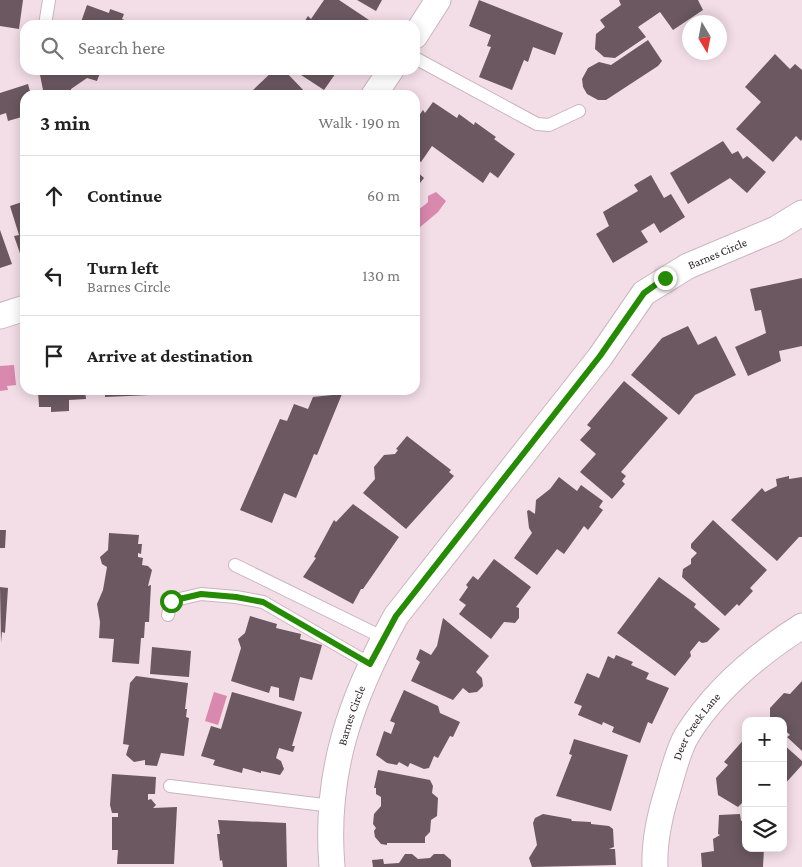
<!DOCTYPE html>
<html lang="en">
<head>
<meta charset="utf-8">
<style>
  :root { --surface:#fff; --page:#f2f2f2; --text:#222; --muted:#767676; --line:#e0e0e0 }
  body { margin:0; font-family:"Crimson Pro",serif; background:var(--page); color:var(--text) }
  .controls { position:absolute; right:15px; bottom:15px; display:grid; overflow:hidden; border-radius:10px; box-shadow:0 2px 12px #0003 }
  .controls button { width:45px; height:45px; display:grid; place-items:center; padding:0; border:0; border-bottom:1px solid var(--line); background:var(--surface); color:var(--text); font:25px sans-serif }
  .compass { position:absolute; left:682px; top:15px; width:45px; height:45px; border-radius:50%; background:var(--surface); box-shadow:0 2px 12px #0003; rotate:170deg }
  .stop { position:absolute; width:15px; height:15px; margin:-11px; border:4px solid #258b04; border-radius:50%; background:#fff }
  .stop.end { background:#258b04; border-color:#fff; box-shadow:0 1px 5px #0008 }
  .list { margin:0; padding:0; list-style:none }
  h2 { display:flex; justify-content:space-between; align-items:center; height:65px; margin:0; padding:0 20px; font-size:21px }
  h2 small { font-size:16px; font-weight:400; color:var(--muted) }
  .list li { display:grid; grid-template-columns:32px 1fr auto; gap:15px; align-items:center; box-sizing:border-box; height:80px; padding:0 20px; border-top:1px solid var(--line) }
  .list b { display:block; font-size:19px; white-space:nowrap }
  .list p { margin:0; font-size:16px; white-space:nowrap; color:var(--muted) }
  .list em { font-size:16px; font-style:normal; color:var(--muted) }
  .icon { flex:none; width:28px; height:28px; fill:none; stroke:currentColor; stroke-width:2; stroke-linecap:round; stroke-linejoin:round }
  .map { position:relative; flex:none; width:802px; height:867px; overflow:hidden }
  .search { position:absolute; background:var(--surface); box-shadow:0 2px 12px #0003; left:20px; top:20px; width:400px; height:55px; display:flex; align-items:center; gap:12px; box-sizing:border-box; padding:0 18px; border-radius:15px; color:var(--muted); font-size:19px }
  .panel { position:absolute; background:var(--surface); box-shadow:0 2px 12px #0003; left:20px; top:90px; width:400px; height:305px; border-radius:15px }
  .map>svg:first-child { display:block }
  .water { fill:#d988ae }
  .building { fill:#6b5860 }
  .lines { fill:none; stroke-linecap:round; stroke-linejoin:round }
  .lane-casing { stroke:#cab5be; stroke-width:14 }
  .street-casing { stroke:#cab5be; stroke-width:27 }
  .lane { stroke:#fff; stroke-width:12 }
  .street { stroke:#fff; stroke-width:25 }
  .route { stroke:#258b04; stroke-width:6 }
  .labels { text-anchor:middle; stroke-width:5; stroke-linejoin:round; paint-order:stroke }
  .street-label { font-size:12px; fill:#2c2428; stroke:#feecf3 }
</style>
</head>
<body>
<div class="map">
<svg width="802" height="867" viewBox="0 0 802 867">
  <rect width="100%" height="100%" fill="#f3dde6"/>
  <g class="water">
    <path d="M 436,192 L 446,201 L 438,212 L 419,228 C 407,213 420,210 428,202 L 428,196 Z"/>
    <path d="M 14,365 L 16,385 L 7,386 L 8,390 L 0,391 L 0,366 Z"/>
    <path d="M 214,692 L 227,696 L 218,725 L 205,721 Z"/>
  </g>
  <g class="building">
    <path d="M 0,0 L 23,0 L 19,29 L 0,26 Z"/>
    <path d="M 324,0 L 339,0 L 372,22 L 370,25 L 302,25 L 308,16 L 311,19 Z"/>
    <path d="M 357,0 L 382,0 L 376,11 Z"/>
    <path d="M 479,0 L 563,33 L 555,55 L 533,47 L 528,62 L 524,60 L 512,90 L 479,77 L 491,47 L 487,46 L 491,35 L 469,26 Z"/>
    <path d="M 698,0 L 703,10 L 673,30 L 660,12 L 638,27 L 646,37 L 615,58 L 604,57 L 595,49 L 596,34 L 605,27 L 600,20 L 621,5 L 619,0 Z"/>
    <path d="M 87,5 L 109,13 L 110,9 L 124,14 L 122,19 L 129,22 L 128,25 L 80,25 Z"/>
    <path d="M 648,40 L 662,61 L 658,66 L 606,100 L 598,100 L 587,94 L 583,87 L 582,79 L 588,68 L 599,62 L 611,65 Z"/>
    <path d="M 775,54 L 790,69 L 795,64 L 802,70 L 802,139 L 801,141 L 796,136 L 773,162 L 736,129 L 761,102 L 745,87 Z"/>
    <path d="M 63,70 L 101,70 L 97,81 L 87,78 L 71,89 L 71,93 L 44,95 L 40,75 Z"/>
    <path d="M 274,70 L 284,70 L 308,95 L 255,95 L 252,91 Z"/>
    <path d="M 300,70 L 338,70 L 324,90 L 298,73 Z"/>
    <path d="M 28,84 L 31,95 L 25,95 L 25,116 L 8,121 L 6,113 L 0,115 L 0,93 Z"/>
    <path d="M 433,102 L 457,118 L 459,114 L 474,125 L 475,122 L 496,137 L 494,139 L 515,154 L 498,178 L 490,172 L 483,183 L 432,146 L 421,162 L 415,158 L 415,121 L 423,110 L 425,113 Z"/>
    <path d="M 723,141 L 732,154 L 738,151 L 743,159 L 747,156 L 766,172 L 747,193 L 730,178 L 688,204 L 670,173 Z"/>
    <path d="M 415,170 L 424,178 L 415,189 Z"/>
    <path d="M 651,175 L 664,198 L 671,194 L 685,217 L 660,233 L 654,223 L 641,231 L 648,242 L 613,263 L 596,234 L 609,226 L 603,212 L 638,191 L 634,185 Z"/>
    <path d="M 25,201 L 25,261 L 23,262 L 14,236 L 19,235 L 10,206 Z"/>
    <path d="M 0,230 L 12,264 L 0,268 Z"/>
    <path d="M 802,278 L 802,346 L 779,351 L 781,361 L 748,376 L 735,347 L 766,333 L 761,310 L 755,311 L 750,289 Z"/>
    <path d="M 688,326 L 698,345 L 716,336 L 736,375 L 695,395 L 679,415 L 631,375 L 662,338 Z"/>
    <path d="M 624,381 L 668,418 L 621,472 L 626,476 L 622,481 L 625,484 L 612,499 L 580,472 L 596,454 L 580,440 L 591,428 L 587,425 Z"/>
    <path d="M 38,390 L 85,390 L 86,399 L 69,400 L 69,411 L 51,412 L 51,407 L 39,407 Z"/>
    <path d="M 105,390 L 172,390 L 172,394 L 105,397 Z"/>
    <path d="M 342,394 L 317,455 L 314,454 L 296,498 L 284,493 L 272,523 L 240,510 L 280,419 L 287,421 L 294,404 L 308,409 L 313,397 Z"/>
    <path d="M 407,436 L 451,470 L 449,472 L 454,476 L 406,529 L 363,493 L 375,479 L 374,467 L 384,455 L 395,454 L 398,450 L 396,449 Z"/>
    <path d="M 789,476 L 789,479 L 802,477 L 802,537 L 799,537 L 777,561 L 731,520 L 762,488 L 765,492 L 777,486 L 776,479 Z"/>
    <path d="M 559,477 L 577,491 L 581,485 L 603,501 L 599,507 L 603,510 L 588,530 L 584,526 L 564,554 L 557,549 L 537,575 L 514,558 L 532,533 L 529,528 L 527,511 L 529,510 L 535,514 L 536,500 L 550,489 Z"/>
    <path d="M 353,504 L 399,537 L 363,589 L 361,589 L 353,604 L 303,577 L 316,558 L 314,557 L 334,520 L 336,522 Z"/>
    <path d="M 713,520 L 767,570 L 750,588 L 753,591 L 739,606 L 737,604 L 725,616 L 682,577 L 683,569 L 691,564 L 691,559 L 697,553 L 691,548 L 691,544 Z"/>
    <path d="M 0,530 L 6,530 L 5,548 L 0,548 Z"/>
    <path d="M 109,533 L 139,535 L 138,544 L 142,544 L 141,554 L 138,553 L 138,557 L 143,558 L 142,565 L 148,566 L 152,570 L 148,586 L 151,585 L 149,622 L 145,622 L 144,638 L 141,638 L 139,664 L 112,662 L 114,639 L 99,638 L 100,622 L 97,604 L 103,590 L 107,567 L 102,564 L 100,557 L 108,550 Z"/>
    <path d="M 494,559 L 531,587 L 516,607 L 519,608 L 519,618 L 515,623 L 504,622 L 491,639 L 459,614 L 466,605 L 459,600 L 468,587 L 466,585 L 473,576 L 478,580 Z"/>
    <path d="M 659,577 L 696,604 L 694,607 L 720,629 L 707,642 L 702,643 L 699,641 L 690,652 L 691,656 L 675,676 L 617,633 Z"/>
    <path d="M 0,587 L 8,588 L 5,633 L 2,632 L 1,643 Z"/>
    <path d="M 250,616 L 277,624 L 276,628 L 301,634 L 300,639 L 322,645 L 312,680 L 300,677 L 294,701 L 279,697 L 279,688 L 271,686 L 269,693 L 231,681 L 241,648 L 238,639 L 245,633 Z"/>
    <path d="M 443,618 L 489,656 L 476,672 L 482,678 L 483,686 L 477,692 L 469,693 L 463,688 L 453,700 L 411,681 L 420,662 L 416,659 L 420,649 L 431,655 L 437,646 Z"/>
    <path d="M 152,647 L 191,651 L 189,677 L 150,674 Z"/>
    <path d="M 616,655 L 633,662 L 631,665 L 649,673 L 646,679 L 669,688 L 652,724 L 648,722 L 640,743 L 612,732 L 614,727 L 603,722 L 602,725 L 578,715 L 582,706 L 574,703 L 587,673 L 599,678 L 608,656 L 614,659 Z"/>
    <path d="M 136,676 L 188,683 L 185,709 L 187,709 L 186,717 L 189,718 L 184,756 L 161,753 L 157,766 L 145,765 L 145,760 L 134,762 L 126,755 L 129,745 L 123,744 L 130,683 Z"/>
    <path d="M 802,681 L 802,751 L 787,737 L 790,735 L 783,728 L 783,721 L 770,719 L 770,708 L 784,693 L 790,694 Z"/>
    <path d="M 404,690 L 438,706 L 440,713 L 460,722 L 453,737 L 450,736 L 438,758 L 434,756 L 429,768 L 424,769 L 410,763 L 408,767 L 399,762 L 397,765 L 387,763 L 376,755 L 384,731 L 391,734 L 395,723 L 390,721 Z"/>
    <path d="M 232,692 L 302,712 L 292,746 L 295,746 L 293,752 L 279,748 L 276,758 L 281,761 L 284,769 L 280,775 L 261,771 L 261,773 L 243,768 L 242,773 L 213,765 L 215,760 L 201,756 L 211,726 L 221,729 Z"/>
    <path d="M 746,737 L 746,807 L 742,803 L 738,807 L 718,795 L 716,778 L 728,765 L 724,762 Z"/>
    <path d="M 574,739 L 628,755 L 611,811 L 556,796 L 572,755 L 569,754 Z"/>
    <path d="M 783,744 L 802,761 L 802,765 L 783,786 Z"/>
    <path d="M 378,770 L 430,780 L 433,786 L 432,793 L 438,798 L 437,816 L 431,820 L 430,832 L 425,837 L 425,843 L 387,843 L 387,845 L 381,844 L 375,837 L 374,831 L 376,828 L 373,824 L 374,814 L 381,806 L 381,797 L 376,794 L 376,788 L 374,788 Z"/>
    <path d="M 112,774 L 156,777 L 155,794 L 148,794 L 148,800 L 151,799 L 156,805 L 153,808 L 177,807 L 174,864 L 117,864 L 118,850 L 112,850 L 112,817 L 118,817 L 118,813 L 112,813 L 110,805 Z"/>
    <path d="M 543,814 L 571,819 L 572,821 L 591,822 L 591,824 L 609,826 L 613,829 L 614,847 L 609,849 L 615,849 L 616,865 L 532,867 L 529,858 L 537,845 L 533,823 L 535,818 Z"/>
    <path d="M 740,814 L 741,821 L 746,820 L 746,848 L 764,848 L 763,867 L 702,867 L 701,853 L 714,851 L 713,839 L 720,835 L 718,834 L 719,815 Z"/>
    <path d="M 218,820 L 286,823 L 287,867 L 223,867 L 222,860 L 220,861 L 217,834 L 220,834 Z"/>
    <path d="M 405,854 L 412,854 L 418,859 L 430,858 L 434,854 L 444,854 L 451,860 L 451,867 L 373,867 L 372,860 L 383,859 L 384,864 L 399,863 Z"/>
  </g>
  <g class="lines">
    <defs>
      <g id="lane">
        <path d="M 45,25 L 49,0"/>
        <path d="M 415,58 L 537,124 L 549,125 L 579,111"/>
        <path d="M 235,565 L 384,638"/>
        <path d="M 168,615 L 171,601 L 201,594 L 236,597 L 263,602 L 370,664"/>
        <path d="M 170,786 L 332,806"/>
      </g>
      <g id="street">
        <path d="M 415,36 L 438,0"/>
        <path d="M 374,95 L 391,70"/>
        <path d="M 0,316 L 25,308"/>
        <path id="s1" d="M 332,867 C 324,772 351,698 396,616 L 600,357 L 644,293 L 688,266 L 776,229 L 802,213"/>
        <path id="s2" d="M 655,867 C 654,841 660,814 668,789 C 673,772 678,750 687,735 C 715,690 758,654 802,626"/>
      </g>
    </defs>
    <use href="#lane" class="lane-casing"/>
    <use href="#street" class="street-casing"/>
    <use href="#lane" class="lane"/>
    <use href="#street" class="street"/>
  </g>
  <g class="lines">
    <path class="route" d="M 171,601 L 201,594 L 236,597 L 263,602 L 370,664 L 396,616 L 600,356 L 644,293 L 665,278"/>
  </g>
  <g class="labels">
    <g class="street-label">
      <text dy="4" stroke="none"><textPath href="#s1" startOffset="754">Barnes Circle</textPath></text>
      <text dy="4" stroke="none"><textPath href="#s1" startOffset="154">Barnes Circle</textPath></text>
      <text dy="4" stroke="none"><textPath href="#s2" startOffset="149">Deer Creek Lane</textPath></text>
    </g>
  </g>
</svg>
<div class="controls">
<button>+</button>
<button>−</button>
<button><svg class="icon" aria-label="layers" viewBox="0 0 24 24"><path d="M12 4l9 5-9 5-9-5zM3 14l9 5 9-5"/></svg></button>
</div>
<svg class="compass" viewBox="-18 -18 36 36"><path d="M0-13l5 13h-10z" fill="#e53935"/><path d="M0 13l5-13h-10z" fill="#767676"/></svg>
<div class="stop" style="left:171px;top:601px"></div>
<div class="stop end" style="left:665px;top:278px"></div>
<div class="search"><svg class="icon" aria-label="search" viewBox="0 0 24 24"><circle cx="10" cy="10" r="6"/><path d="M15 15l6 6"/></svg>Search here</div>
<section class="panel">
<h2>3 min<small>Walk · 190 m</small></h2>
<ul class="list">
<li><svg class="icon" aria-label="ahead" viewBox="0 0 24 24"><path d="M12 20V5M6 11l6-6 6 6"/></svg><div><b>Continue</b></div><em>60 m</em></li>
<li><svg class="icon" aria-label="left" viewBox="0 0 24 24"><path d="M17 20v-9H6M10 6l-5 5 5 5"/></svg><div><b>Turn left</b><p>Barnes Circle</p></div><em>130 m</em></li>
<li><svg class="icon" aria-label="arrive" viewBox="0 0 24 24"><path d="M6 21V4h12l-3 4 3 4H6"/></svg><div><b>Arrive at destination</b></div></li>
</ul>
</section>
</div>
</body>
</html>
